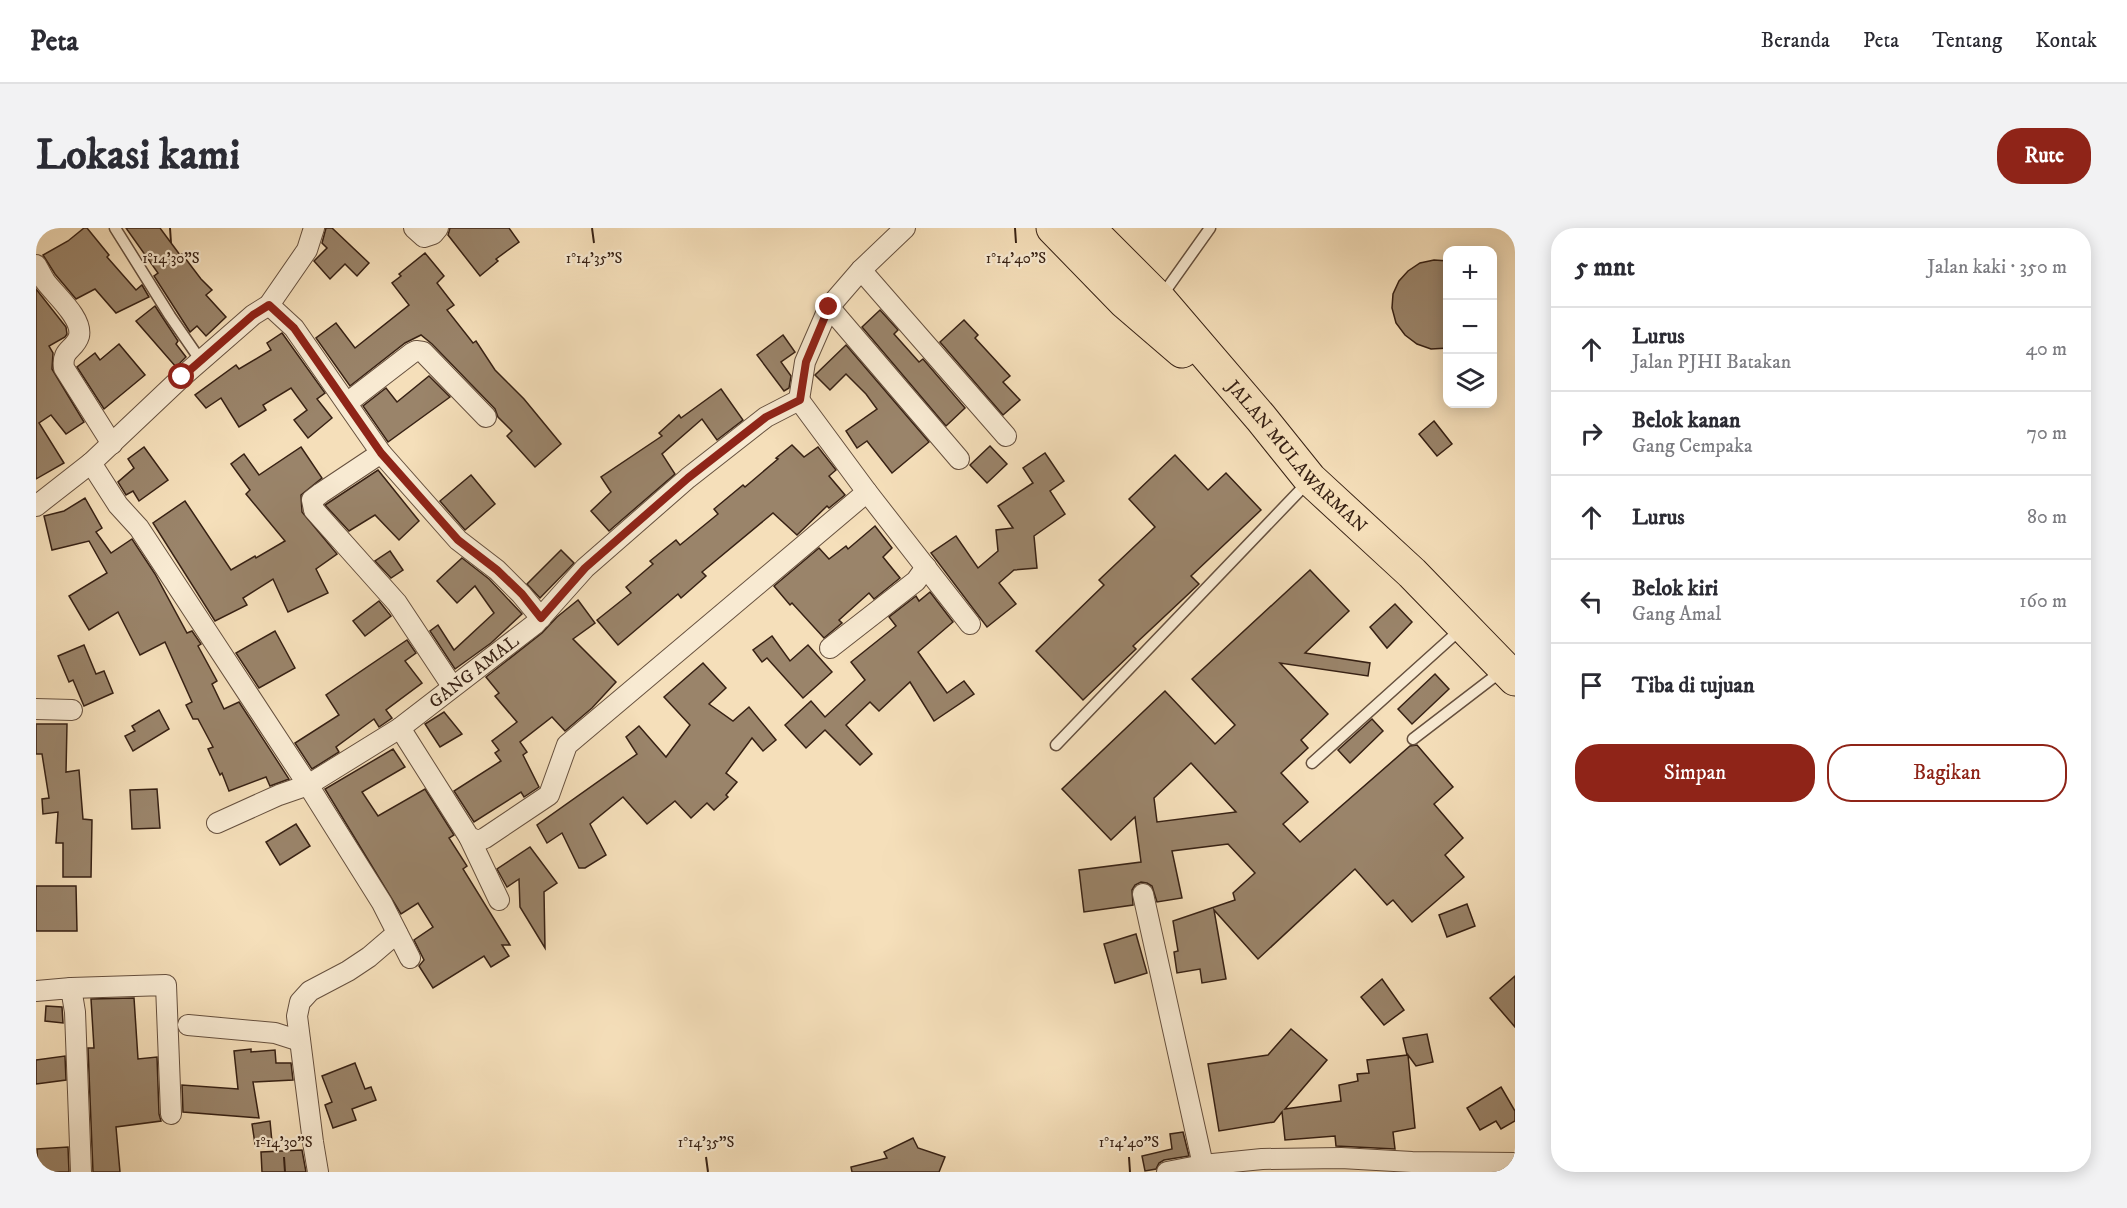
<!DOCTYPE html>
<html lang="id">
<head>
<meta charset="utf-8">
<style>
  :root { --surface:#fff; --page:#f2f2f3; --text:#2b2b33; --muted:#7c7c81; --line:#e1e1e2; --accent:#8f2418 }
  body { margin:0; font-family:"IM FELL DW Pica",serif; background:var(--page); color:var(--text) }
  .controls { position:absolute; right:18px; top:18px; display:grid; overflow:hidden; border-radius:12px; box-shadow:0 3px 15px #0003 }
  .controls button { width:54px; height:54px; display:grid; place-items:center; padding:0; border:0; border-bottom:2px solid var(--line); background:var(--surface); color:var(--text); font:30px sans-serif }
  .stop { position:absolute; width:18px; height:18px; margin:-14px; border:4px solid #8f2418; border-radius:50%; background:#fff }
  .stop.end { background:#8f2418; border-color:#fff; box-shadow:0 2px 6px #0008 }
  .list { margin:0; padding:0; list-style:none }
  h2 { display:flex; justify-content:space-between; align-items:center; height:78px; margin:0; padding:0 24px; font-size:26px }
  h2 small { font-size:20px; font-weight:400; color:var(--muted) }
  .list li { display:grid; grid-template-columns:39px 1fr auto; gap:18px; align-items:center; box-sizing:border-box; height:84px; padding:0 24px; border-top:2px solid var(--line) }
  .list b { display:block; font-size:22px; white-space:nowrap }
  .list p { margin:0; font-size:20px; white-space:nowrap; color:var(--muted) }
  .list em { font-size:20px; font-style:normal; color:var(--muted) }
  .actions { display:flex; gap:12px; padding:18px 24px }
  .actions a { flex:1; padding:14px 0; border:2px solid var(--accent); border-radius:24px; text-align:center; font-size:21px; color:var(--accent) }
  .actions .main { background:var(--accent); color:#fff }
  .icon { flex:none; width:33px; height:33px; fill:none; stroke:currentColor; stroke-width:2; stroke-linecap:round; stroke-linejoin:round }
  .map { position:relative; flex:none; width:1479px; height:944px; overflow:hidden; border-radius:24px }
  header { display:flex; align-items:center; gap:36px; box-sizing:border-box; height:84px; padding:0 30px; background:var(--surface); border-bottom:2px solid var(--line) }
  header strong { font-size:28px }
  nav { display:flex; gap:33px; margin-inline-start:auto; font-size:21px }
  .intro { display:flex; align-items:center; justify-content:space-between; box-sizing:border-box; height:144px; padding:0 36px }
  h1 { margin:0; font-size:42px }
  .button { padding:15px 27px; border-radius:24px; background:var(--accent); color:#fff; font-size:21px; font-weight:700 }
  main { display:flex; gap:36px; padding:0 36px }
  aside { flex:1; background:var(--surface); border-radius:24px; box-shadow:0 3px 15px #0003 }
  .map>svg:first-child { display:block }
  .building { fill:#9a846a; stroke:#372114; stroke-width:1.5; fill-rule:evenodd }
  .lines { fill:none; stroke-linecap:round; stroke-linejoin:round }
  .service-casing { stroke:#66503e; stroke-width:13 }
  .minor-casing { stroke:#66503e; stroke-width:22 }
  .trunk-casing { stroke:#372114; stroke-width:35 }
  .service { stroke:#f8ead2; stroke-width:10 }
  .minor { stroke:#f8ead2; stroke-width:20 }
  .trunk { stroke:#f5dfba; stroke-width:33 }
  .route { stroke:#8f2418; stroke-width:8 }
  .ticks { fill:none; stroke:#372114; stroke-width:2 }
  .labels { text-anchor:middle; stroke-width:4.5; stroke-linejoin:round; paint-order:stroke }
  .street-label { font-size:18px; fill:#372114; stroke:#f8ead2 }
  .ticks-label { font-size:15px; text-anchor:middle; fill:#372114; stroke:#f8ead2; stroke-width:4.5; stroke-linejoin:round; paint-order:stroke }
</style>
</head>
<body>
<header>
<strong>Peta</strong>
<nav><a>Beranda</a><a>Peta</a><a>Tentang</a><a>Kontak</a></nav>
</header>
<div class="intro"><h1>Lokasi kami</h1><a class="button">Rute</a></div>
<main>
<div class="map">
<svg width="1479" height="944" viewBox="0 0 1479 944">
  <rect width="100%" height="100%" fill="#f5dfba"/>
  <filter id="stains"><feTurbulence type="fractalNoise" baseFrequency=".00333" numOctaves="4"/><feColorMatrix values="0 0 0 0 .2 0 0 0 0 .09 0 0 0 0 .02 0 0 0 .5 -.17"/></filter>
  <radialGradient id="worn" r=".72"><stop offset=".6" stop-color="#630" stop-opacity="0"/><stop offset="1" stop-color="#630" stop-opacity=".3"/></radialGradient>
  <g class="building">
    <path d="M 48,0 L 51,0 L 73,27 L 71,29 L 100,62 L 106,57 L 113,69 L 80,85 L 59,61 L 40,71 L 19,46 L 7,27 L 32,13 Z"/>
    <path d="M 90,0 L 124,0 L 144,27 L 146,26 L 165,51 L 176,62 L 170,67 L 190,89 L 170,108 L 161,98 L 154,104 L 118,48 L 122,45 Z"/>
    <path d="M 290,0 L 296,0 L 333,35 L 321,48 L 309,36 L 294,51 L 278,33 L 291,20 L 286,15 Z"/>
    <path d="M 414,0 L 473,0 L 483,14 L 460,31 L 462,33 L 444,48 L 412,7 Z"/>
    <path d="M 389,25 L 408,48 L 401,55 L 418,77 L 411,82 L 437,115 L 440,113 L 459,142 L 488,171 L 525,216 L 499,239 L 471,208 L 476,203 L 462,189 L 459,181 L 396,116 L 385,107 L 369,115 L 314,158 L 280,110 L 300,95 L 319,120 L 373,77 L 356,55 L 365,48 L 363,46 Z"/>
    <path d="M 1398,32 L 1412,33 L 1412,120 L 1395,121 L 1381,116 L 1369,107 L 1360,95 L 1356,80 L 1357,66 L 1363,53 L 1372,43 L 1384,35 Z"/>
    <path d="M 0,61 L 30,99 L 31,106 L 29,109 L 13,118 L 17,125 L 16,141 L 48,194 L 30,206 L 15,187 L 3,195 L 28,235 L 0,251 Z"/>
    <path d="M 119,78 L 142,113 L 140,116 L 150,129 L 140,139 L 100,93 Z"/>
    <path d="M 844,82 L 862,102 L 858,106 L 883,134 L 887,131 L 929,180 L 910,198 L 826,99 Z"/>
    <path d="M 928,92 L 942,107 L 939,110 L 974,148 L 967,154 L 984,172 L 967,187 L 904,114 Z"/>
    <path d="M 246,105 L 289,165 L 281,171 L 296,190 L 272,210 L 258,192 L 271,182 L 255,160 L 227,177 L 230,182 L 203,199 L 185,170 L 170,180 L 159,167 L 200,137 L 203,141 L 235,122 L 231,115 Z"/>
    <path d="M 747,107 L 759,124 L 745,134 L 755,148 L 753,160 L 748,163 L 721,127 Z"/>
    <path d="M 83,116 L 109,147 L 68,181 L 41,139 L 59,125 L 64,132 Z"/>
    <path d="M 810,117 L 893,214 L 856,245 L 831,213 L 821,220 L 810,203 L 841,181 L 830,166 L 810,146 L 794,162 L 779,147 Z"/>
    <path d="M 393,148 L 414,169 L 352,214 L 327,178 L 350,160 L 361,174 Z"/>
    <path d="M 685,161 L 707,192 L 681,212 L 666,191 L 626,226 L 639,246 L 573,303 L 555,283 L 575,264 L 565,249 L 626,208 L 623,205 L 643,187 L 645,190 Z"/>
    <path d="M 1398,193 L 1416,216 L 1401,228 L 1383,206 Z"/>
    <path d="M 756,217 L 768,229 L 782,219 L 800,242 L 793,248 L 809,267 L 793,280 L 791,278 L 761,307 L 737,285 L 666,344 L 670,348 L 645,370 L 642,366 L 582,417 L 561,392 L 595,365 L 590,359 L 617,336 L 614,333 L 640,312 L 644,317 L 682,286 L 678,281 L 707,257 L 709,259 L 742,231 L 740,230 Z"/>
    <path d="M 954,218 L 971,236 L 951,255 L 934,237 Z"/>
    <path d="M 108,219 L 132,252 L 103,273 L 97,263 L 90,267 L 82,254 L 98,240 L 92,231 Z"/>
    <path d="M 265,219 L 286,250 L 265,267 L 266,284 L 301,326 L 280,341 L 292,365 L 252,384 L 237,351 L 207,370 L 211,377 L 179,393 L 117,295 L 149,273 L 195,342 L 219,328 L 220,330 L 249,313 L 210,266 L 214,262 L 195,236 L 208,226 L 223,247 Z"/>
    <path d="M 1009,225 L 1028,253 L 1014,263 L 1029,286 L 998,308 L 1001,340 L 978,342 L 963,355 L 980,376 L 951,399 L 895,325 L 920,308 L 942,340 L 962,323 L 960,302 L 977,300 L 962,278 L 997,255 L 987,240 Z"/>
    <path d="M 1139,227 L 1172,262 L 1190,245 L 1225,282 L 1155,348 L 1163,356 L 1097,418 L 1100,421 L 1047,472 L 1000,423 L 1068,357 L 1063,352 L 1119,299 L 1093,271 Z"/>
    <path d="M 342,242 L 383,293 L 363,312 L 339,287 L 313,303 L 289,277 Z"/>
    <path d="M 435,247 L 459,276 L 429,302 L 404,273 Z"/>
    <path d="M 49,270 L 66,300 L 60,304 L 75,325 L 96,311 L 119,346 L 151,405 L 156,403 L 165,416 L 162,418 L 181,453 L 176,456 L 188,481 L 203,474 L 253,551 L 234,558 L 230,549 L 193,563 L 186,545 L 184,547 L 172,521 L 177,519 L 162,491 L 157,491 L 150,477 L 156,474 L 129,414 L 104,427 L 82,384 L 53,402 L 33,368 L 71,345 L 53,313 L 16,322 L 8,288 L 28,283 Z"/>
    <path d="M 839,298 L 856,320 L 847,329 L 864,350 L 838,371 L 833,365 L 803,392 L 806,395 L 788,410 L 756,375 L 754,377 L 738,358 L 783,320 L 793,331 L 810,318 L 812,321 Z"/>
    <path d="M 525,322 L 538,335 L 504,370 L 491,356 Z"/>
    <path d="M 354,323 L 367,342 L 355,350 L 339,333 Z"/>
    <path d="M 426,330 L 453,351 L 486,386 L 455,415 L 419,441 L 394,403 L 402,397 L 418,422 L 458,385 L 439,358 L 421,375 L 401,353 Z"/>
    <path d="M 1274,342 L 1313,383 L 1269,425 L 1334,435 L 1332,448 L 1244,435 L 1292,486 L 1265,512 L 1272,520 L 1245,545 L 1272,574 L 1247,596 L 1264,614 L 1374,518 L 1381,517 L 1417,559 L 1398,576 L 1427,610 L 1409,627 L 1428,649 L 1376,694 L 1357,672 L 1351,677 L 1319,641 L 1222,731 L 1178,682 L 1190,751 L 1166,755 L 1164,741 L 1141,745 L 1138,724 L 1142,723 L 1137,693 L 1199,672 L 1197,665 L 1219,645 L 1192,616 L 1136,623 L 1146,670 L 1121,674 L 1116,658 L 1111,655 L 1105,654 L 1099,657 L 1096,662 L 1097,677 L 1048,684 L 1043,642 L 1105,634 L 1099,589 L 1075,612 L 1026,561 L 1129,463 L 1179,516 L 1199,497 L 1156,451 ZM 1155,535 L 1200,584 L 1121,594 L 1118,570 Z"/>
    <path d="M 894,364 L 917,394 L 882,424 L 911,465 L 928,453 L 938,466 L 898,493 L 874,454 L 843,483 L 834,474 L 810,497 L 836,526 L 824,537 L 789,502 L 770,520 L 749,497 L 775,473 L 789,489 L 829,452 L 815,434 L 860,398 L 853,389 L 880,368 L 883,373 Z"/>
    <path d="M 542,372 L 559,395 L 537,411 L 580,454 L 556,480 L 529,503 L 516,489 L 484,514 L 491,524 L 487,527 L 503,559 L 488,569 L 485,564 L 438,594 L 418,563 L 465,533 L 459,525 L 463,522 L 456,513 L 481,494 L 459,468 L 463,465 L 450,449 L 506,405 L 521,389 Z"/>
    <path d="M 343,373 L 355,388 L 329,408 L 317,393 Z"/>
    <path d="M 1359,376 L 1376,394 L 1351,420 L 1334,399 Z"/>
    <path d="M 239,403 L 259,440 L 223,460 L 200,425 Z"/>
    <path d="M 736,408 L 754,433 L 772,417 L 796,444 L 767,470 L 731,430 L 726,434 L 717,422 Z"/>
    <path d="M 371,412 L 380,425 L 369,433 L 386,455 L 350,482 L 356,490 L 343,499 L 338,491 L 300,519 L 303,524 L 276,541 L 259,515 L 303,487 L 290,467 Z"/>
    <path d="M 48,417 L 60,446 L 68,443 L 77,465 L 48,478 L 37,452 L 33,454 L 22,428 Z"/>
    <path d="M 667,435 L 690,460 L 673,476 L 697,493 L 713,479 L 740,512 L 727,523 L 716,510 L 690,545 L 701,554 L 690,567 L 692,569 L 678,582 L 671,575 L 655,590 L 639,573 L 611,596 L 587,569 L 554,596 L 570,627 L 549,640 L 543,640 L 526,605 L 511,615 L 501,597 L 601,526 L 590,509 L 603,498 L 630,529 L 654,497 L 628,469 Z"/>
    <path d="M 1399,446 L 1413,461 L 1376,496 L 1362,481 Z"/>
    <path d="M 123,482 L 133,501 L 97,523 L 89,508 L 99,503 L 96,498 Z"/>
    <path d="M 408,484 L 426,506 L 404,519 L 389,496 Z"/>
    <path d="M 1336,491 L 1347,503 L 1314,535 L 1302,522 Z"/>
    <path d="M 0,496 L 31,496 L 30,544 L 43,542 L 47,591 L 56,592 L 55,649 L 27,649 L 27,615 L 20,615 L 22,584 L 7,586 L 6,571 L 13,570 L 6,526 L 0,526 Z"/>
    <path d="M 357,521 L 369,539 L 326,564 L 342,588 L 389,561 L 418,607 L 413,610 L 431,638 L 427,641 L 474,717 L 466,717 L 473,728 L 455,739 L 448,728 L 397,760 L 383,738 L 388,732 L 378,712 L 397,699 L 382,675 L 365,686 L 289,561 Z"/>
    <path d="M 121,561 L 124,600 L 96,601 L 94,562 Z"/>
    <path d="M 260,596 L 274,618 L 244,637 L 230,614 Z"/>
    <path d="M 494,619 L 521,655 L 508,664 L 509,720 L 484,679 L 483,651 L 471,659 L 461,641 Z"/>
    <path d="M 0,658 L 40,658 L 41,703 L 0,703 Z"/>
    <path d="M 1431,676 L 1439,698 L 1411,709 L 1403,687 Z"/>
    <path d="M 1100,706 L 1111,745 L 1079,755 L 1068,716 Z"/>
    <path d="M 1479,748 L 1479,799 L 1454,770 Z"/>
    <path d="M 1346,751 L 1368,782 L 1348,797 L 1325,769 Z"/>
    <path d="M 98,770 L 102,831 L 121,829 L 123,886 L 125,893 L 80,899 L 84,944 L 57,944 L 52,820 L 58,820 L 55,771 Z"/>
    <path d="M 10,778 L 26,779 L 27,795 L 9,793 Z"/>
    <path d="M 1255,801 L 1291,832 L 1249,881 L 1305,873 L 1303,857 L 1322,853 L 1321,846 L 1333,845 L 1331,832 L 1371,827 L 1367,810 L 1391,806 L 1397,834 L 1380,838 L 1372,827 L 1379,900 L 1357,904 L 1359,921 L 1300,918 L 1299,908 L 1249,912 L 1246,884 L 1238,894 L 1183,903 L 1172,836 L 1232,827 Z"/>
    <path d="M 215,821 L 215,824 L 239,822 L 240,835 L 255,835 L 257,852 L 217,854 L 223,890 L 147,884 L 146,857 L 202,861 L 198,823 Z"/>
    <path d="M 29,828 L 30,852 L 0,856 L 0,832 Z"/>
    <path d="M 319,835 L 329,861 L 335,859 L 340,872 L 316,881 L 320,892 L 297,900 L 289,877 L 296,874 L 286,848 Z"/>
    <path d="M 1465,859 L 1479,883 L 1479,893 L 1465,901 L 1460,893 L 1444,902 L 1431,880 Z"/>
    <path d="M 234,893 L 236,914 L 219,916 L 216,896 Z"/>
    <path d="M 1147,904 L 1153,928 L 1128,932 L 1123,935 L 1120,941 L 1109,943 L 1106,928 L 1136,921 L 1134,906 Z"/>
    <path d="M 877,910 L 882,920 L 909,929 L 903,944 L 816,944 L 815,939 L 851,930 L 848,924 Z"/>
    <path d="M 32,919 L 33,944 L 2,944 L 1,921 Z"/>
    <path d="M 266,922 L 270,944 L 226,944 L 225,924 Z"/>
  </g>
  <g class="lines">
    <defs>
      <g id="service">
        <path d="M 79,0 L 134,88 L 165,133"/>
        <path d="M 1125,69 L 1174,0"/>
        <path d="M 1377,511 L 1467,442"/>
        <path d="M 1020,517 L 1273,253"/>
        <path d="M 1276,535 L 1425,401"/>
      </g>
      <g id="minor">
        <path d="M 378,0 L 388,9 L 397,6 L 402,0"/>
        <path d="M 0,37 C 3,42 6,48 9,53 C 19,67 47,90 43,108 C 39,122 25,121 28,140 L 76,216"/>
        <path d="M 825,42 L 970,208"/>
        <path d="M 233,77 L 258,100 L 345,225 L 422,312 L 461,342 L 485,366 L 505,390"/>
        <path d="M 793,79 L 923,231"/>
        <path d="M 763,172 L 831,264 L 934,396"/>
        <path d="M 763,172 L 769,134 L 793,79 L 825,42 L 869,0"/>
        <path d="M 311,175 L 376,125 L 380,123 L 387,124 L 450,189"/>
        <path d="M 345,225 L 285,265 L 276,272 L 278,282 L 361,375 L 416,458"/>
        <path d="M 55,235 L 82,277 L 103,300 L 272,557 L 346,675 L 374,730"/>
        <path d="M 0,278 L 55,235 L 146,149 L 217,87 L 233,77 L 271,22 L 278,0"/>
        <path d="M 794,420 L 880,353 L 890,339"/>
        <path d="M 0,481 L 36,482"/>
        <path d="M 364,500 L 433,609 L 442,613 L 449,610 L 513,567 L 531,517 L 831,264"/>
        <path id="s1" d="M 181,595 L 243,567 L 272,557 L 364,500 L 499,396 L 549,340 L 652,250 L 730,189 L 763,172"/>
        <path d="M 433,609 L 463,672"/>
        <path d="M 1107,666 L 1167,937"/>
        <path d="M 35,760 L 130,757 L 135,886"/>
        <path d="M 0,763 L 35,760 L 39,784 L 45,944"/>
        <path d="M 152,797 L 239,805 L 264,813"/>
        <path d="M 282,944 L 277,914 L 261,788 L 264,774 L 274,763 L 312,743 L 333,729 L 361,705"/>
        <path d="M 1131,944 L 1167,937 L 1226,931 L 1305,930 L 1376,934 L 1479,935"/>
      </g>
      <g id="trunk">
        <path d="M 1017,0 L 1089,74 L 1146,123"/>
        <path id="s2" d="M 1052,0 L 1123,71 L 1225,190 L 1274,251 L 1376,345 L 1479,451"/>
      </g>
    </defs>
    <use href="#service" class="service-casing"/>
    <use href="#minor" class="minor-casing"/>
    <use href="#trunk" class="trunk-casing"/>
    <use href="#service" class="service"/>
    <use href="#minor" class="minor"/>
    <use href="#trunk" class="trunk"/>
  </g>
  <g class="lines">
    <path class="route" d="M 146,149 L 217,87 L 233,77 L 258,100 L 345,225 L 422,312 L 461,342 L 486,366 L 505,390 L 549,340 L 652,250 L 730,189 L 764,172 L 770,134 L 793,79"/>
  </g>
  <path class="ticks" d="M 134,0 L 135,15M 556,0 L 558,15M 979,0 L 980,15M 248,929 L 249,944M 670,929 L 672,944M 1093,929 L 1094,944"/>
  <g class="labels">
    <g class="street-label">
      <text dy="6" stroke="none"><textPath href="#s2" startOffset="310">JALAN MULAWARMAN</textPath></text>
      <text dy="6" stroke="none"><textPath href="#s1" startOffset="300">GANG AMAL</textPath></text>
    </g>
  </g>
  <g class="ticks-label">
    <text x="135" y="35">1°14'30"S</text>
    <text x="558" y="35">1°14'35"S</text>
    <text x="980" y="35">1°14'40"S</text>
    <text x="248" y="919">1°14'30"S</text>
    <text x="670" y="919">1°14'35"S</text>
    <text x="1093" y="919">1°14'40"S</text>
  </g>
  <rect width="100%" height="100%" filter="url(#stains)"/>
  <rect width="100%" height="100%" fill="url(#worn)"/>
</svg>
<div class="controls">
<button>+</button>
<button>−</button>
<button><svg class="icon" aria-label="layers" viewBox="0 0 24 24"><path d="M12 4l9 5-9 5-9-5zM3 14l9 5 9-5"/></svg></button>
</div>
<div class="stop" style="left:146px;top:149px"></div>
<div class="stop end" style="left:793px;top:79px"></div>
</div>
<aside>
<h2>5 mnt<small>Jalan kaki · 350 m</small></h2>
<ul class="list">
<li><svg class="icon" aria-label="ahead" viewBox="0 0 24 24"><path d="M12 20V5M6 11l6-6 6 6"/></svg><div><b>Lurus</b><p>Jalan PJHI Batakan</p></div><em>40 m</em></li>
<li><svg class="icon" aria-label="right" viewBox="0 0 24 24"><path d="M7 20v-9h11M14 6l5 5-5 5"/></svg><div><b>Belok kanan</b><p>Gang Cempaka</p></div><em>70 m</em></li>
<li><svg class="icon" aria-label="ahead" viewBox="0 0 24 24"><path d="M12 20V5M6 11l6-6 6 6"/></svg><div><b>Lurus</b></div><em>80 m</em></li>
<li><svg class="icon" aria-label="left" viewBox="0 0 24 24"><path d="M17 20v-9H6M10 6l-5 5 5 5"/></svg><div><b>Belok kiri</b><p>Gang Amal</p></div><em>160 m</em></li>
<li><svg class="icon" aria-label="arrive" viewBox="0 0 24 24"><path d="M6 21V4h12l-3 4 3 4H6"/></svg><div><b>Tiba di tujuan</b></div></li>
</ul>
<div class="actions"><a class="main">Simpan</a><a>Bagikan</a></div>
</aside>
</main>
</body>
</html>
